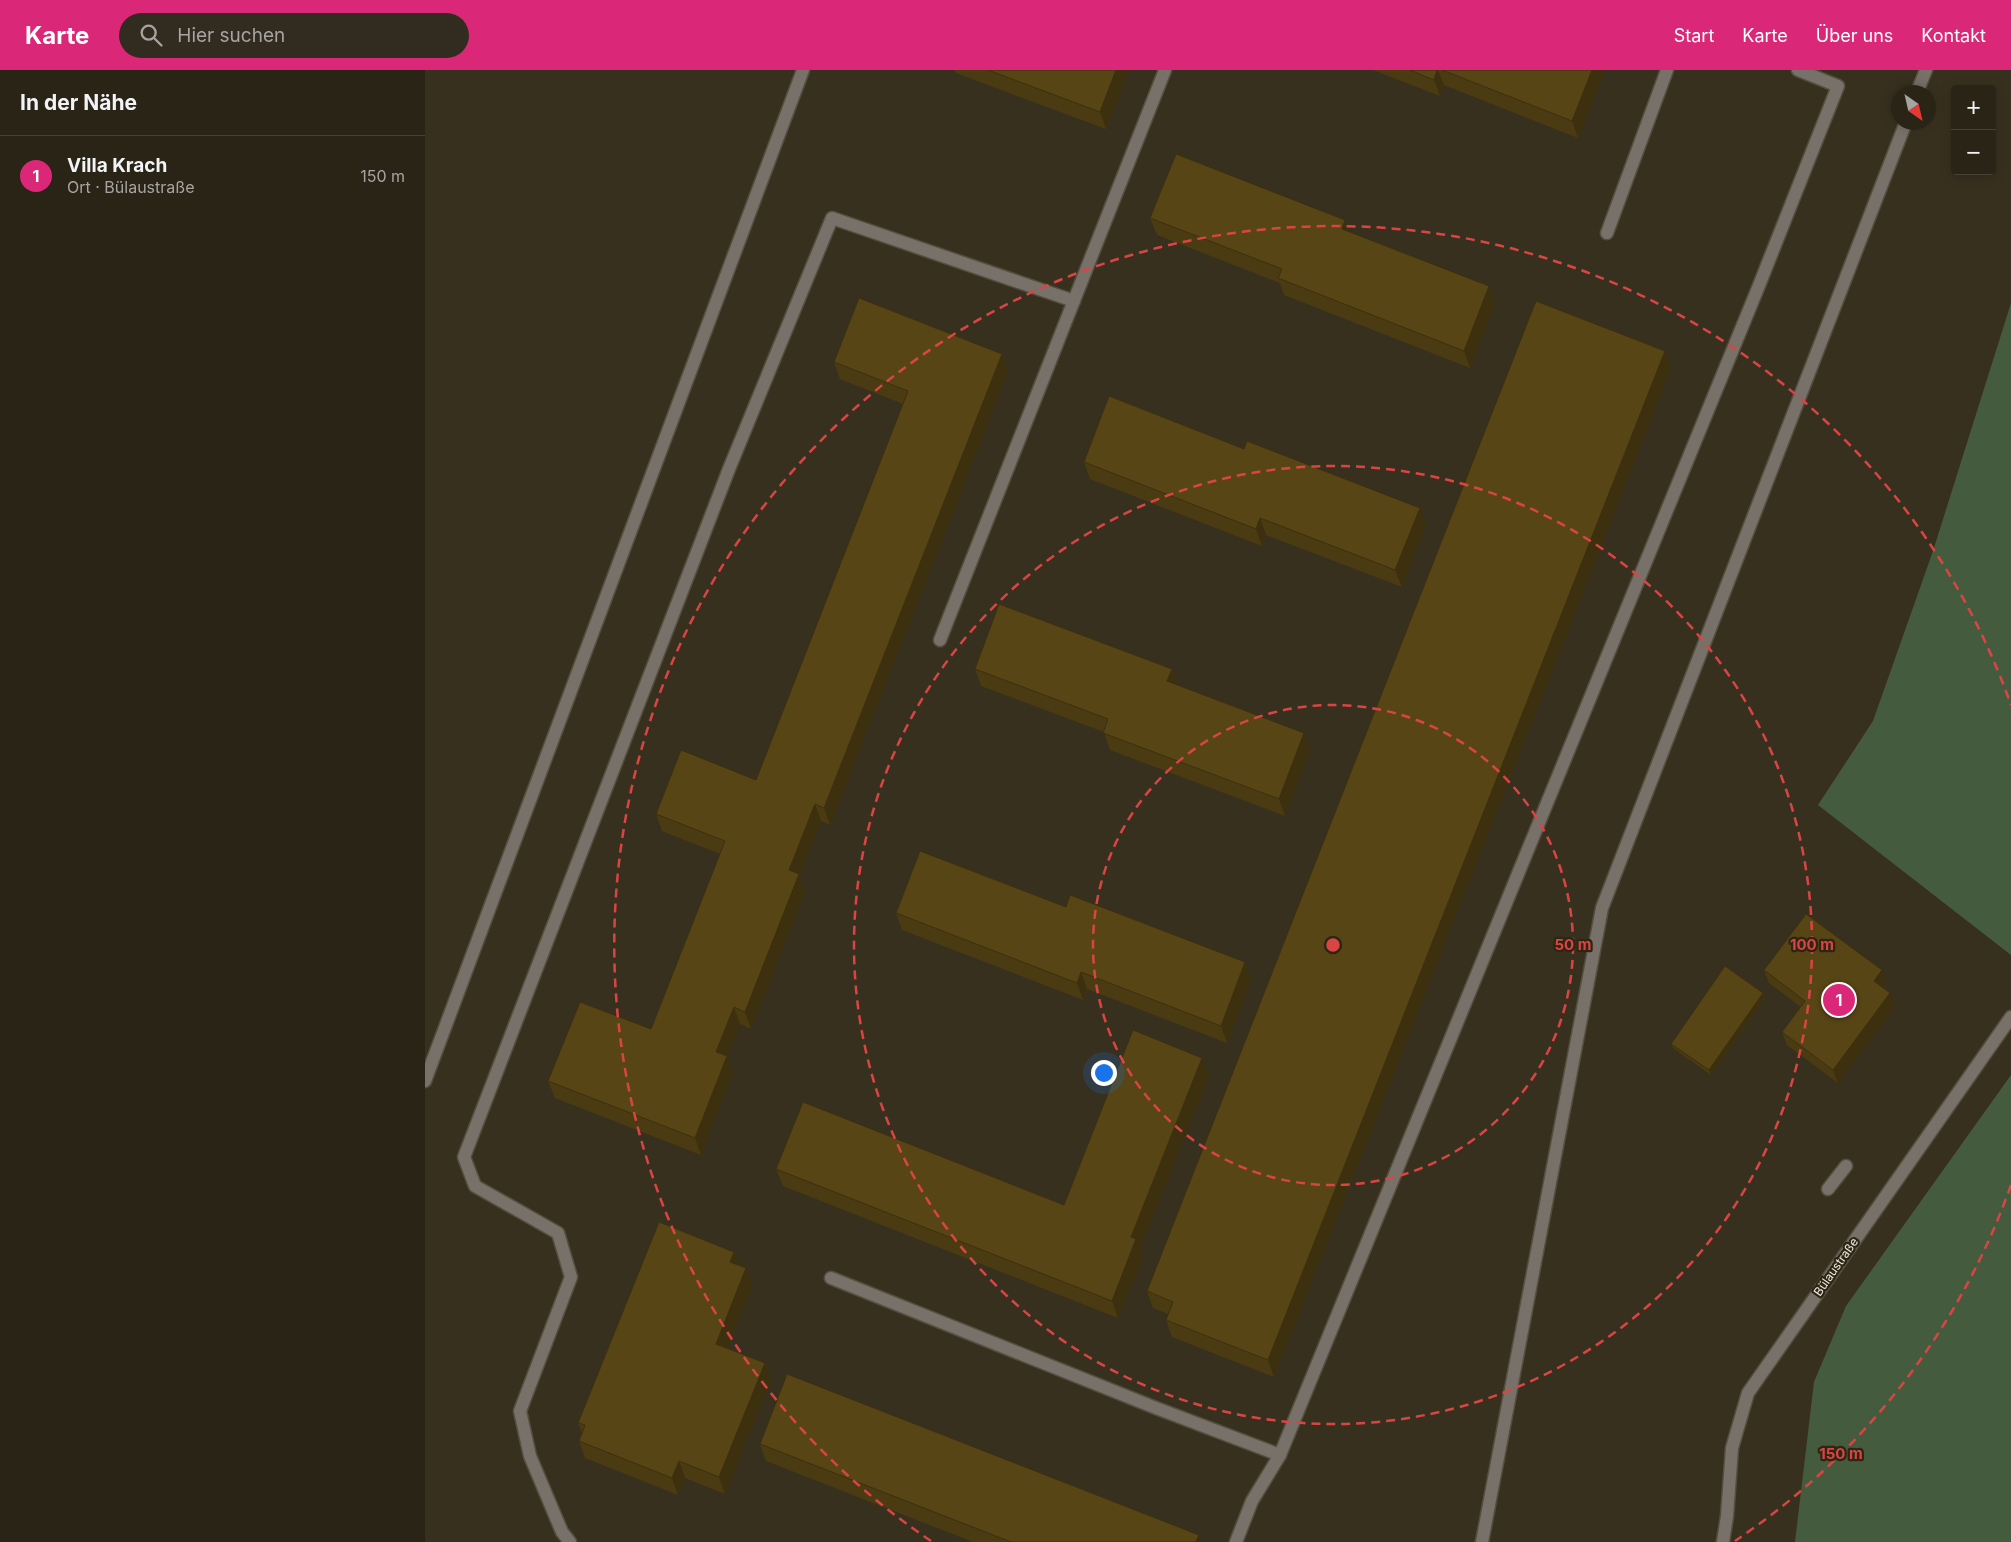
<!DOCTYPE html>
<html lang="de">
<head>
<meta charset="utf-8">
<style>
  :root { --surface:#2a2417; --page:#322c20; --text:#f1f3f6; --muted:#a5a4a1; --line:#464136; --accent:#db2777 }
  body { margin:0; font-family:Inter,sans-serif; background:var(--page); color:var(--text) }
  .controls { position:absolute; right:15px; top:15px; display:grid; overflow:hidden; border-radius:5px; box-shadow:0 2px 12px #0003 }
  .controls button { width:45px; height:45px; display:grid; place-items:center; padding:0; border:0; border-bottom:1px solid var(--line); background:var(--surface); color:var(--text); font:25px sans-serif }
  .compass { position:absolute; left:1466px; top:15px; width:45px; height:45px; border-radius:50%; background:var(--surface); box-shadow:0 2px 12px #0003; rotate:146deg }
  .you { position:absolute; left:678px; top:1002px; width:18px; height:18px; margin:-12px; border:4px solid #fff; border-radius:50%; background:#1a73e8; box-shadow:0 0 0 8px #1a73e833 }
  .badge { display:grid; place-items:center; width:32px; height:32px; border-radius:50%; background:var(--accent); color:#fff; font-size:16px; font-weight:700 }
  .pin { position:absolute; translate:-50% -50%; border:2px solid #fff; box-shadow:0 1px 5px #0006 }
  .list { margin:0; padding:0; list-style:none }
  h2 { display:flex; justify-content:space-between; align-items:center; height:65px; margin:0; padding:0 20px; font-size:21px }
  h2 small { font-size:16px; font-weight:400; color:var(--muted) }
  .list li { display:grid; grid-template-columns:32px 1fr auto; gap:15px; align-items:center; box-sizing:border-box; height:80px; padding:0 20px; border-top:1px solid var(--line) }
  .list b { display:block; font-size:19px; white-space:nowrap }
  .list p { margin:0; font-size:16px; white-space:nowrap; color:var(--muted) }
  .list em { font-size:16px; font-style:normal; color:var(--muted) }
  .icon { flex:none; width:28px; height:28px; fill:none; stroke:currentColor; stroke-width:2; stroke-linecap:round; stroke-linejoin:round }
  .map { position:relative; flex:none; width:1586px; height:1472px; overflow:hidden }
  header { display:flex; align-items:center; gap:30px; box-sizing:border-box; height:70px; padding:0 25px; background:var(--accent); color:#fff }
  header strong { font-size:24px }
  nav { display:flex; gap:28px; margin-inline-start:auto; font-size:18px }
  .search { width:350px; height:45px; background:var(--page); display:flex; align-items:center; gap:12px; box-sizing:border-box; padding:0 18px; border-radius:28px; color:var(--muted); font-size:19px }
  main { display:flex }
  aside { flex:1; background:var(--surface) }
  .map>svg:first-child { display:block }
  .green { fill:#455b3e }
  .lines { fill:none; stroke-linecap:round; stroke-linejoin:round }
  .minor-casing { stroke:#554e3e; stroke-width:15 }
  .minor { stroke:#78716a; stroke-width:12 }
  .wall { fill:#4b3b12 }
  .shaded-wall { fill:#3d300f }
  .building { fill:#574515; stroke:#3d300f }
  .ring { fill:none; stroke:#da4544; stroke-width:2.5; stroke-dasharray:9 6 }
  .labels { text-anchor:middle; stroke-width:4.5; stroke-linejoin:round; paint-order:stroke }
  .street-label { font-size:12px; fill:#efebe0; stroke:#2e2615 }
  .centre { fill:#da4544; stroke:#2e2615; stroke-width:2.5 }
  .ring-label { font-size:15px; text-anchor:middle; font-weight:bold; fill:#da4544; stroke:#2e2615; stroke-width:4.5; stroke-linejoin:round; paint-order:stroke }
</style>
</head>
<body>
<header>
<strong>Karte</strong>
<div class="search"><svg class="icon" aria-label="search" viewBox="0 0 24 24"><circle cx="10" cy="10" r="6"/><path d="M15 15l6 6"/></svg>Hier suchen</div>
<nav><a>Start</a><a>Karte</a><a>Über uns</a><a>Kontakt</a></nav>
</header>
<main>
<aside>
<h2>In der Nähe<small></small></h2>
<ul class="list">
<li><span class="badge">1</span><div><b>Villa Krach</b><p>Ort · Bülaustraße</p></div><em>150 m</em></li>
</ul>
</aside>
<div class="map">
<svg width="1586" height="1472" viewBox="0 0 1586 1472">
  <rect width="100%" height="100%" fill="#38301f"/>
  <g class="green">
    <path d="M 1586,233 L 1586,885 L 1393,735 L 1448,651 L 1508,481 Z"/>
    <path d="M 1586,1005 L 1586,1472 L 1370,1472 L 1389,1312 L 1421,1236 Z"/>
  </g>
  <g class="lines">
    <defs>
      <g id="minor">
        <path d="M 1492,22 L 1501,0"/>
        <path d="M 1182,163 L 1242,0"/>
        <path d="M 515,570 L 740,0"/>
        <path d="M 0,1011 L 378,0"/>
        <path d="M 1403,1119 L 1421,1096"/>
        <path d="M 406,1208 L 731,1338 L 855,1385"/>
        <path d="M 145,1472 L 137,1462 L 105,1386 L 95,1341 L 146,1207 L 133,1163 L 50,1116 L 39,1087 L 304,399 L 407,148 L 649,231"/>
        <path d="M 811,1472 L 827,1431 L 855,1385 L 1333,218 L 1413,16 L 1373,0"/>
        <path d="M 1057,1472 L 1177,838 L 1481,52"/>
        <path d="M 1298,1472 L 1302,1446 L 1307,1378 L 1323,1323 L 1586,947"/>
      </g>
    </defs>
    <use href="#minor" class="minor-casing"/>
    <use href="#minor" class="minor"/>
  </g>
  <g class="wall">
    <path d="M 530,0 L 704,0 L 681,59 L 531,3 Z"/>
    <path d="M 948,0 L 1178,0 L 1179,3 L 1153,68 L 1019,15 L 1015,26 Z"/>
    <path d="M 725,148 L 924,162 L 1070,233 L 1045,298 L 859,225 L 855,213 L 732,165 Z"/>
    <path d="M 409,292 L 583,301 L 405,755 L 396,751 L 374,806 L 380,821 L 326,959 L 315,954 L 302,986 L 308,1003 L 276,1085 L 130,1028 L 123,1011 L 226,959 L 295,784 L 237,761 L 231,744 L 331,710 L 478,334 L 415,309 Z"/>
    <path d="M 1246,298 L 849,1307 L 747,1267 L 741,1250 L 743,1244 L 728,1238 L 722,1221 Z"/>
    <path d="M 659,392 L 1001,455 L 977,517 L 841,465 L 837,476 L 665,409 Z"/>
    <path d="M 550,599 L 747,599 L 753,616 L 879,663 L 885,680 L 860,746 L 685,680 L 679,662 L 556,616 Z"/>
    <path d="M 641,837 L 820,892 L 826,909 L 802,973 L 662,919 L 658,930 L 477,860 L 471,843 Z"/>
    <path d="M 1339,900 L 1461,913 L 1458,918 L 1470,936 L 1413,1013 L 1362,975 L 1357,962 L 1376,937 L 1344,913 Z"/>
    <path d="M 1338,923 L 1340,927 L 1286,1005 L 1248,978 L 1246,974 Z"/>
    <path d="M 784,1005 L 715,1179 L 718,1186 L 693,1248 L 358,1116 L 351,1099 L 639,1135 Z"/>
    <path d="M 309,1182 L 314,1195 L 321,1198 L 327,1215 L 302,1278 L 340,1293 L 346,1310 L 300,1424 L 260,1408 L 253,1425 L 160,1388 L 154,1371 L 157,1363 L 153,1353 Z"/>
    <path d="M 335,1374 L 777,1472 L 548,1472 L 341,1391 Z"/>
  </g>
  <g class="shaded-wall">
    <path d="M 691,0 L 704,0 L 681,59 L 675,42 Z"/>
    <path d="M 1012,0 L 1013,0 L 1019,15 L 1015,26 L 1009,10 Z"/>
    <path d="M 1167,0 L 1178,0 L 1179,3 L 1153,68 L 1147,51 Z"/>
    <path d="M 920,150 L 926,167 L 917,159 Z"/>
    <path d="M 1064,216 L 1070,233 L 1045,298 L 1039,281 Z"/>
    <path d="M 1240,281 L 1246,298 L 849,1307 L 843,1290 Z"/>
    <path d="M 577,284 L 583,301 L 405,755 L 399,738 Z"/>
    <path d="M 995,438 L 1001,455 L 977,517 L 970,500 Z"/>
    <path d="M 835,448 L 841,465 L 837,476 L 831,459 Z"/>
    <path d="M 747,599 L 753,616 L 742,611 Z"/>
    <path d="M 879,663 L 885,680 L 860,746 L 854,729 Z"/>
    <path d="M 390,734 L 396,751 L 374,806 L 380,821 L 326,959 L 320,942 L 364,800 Z"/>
    <path d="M 820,892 L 826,909 L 802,973 L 796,956 Z"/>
    <path d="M 1457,900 L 1461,913 L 1453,924 L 1449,911 Z"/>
    <path d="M 656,902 L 662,919 L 658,930 L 652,913 Z"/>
    <path d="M 1338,923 L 1340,927 L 1286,1005 L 1284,1000 Z"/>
    <path d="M 1465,923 L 1470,936 L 1413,1013 L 1408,1000 Z"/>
    <path d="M 309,937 L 315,954 L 302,986 L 308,1003 L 276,1085 L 270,1068 L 291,982 Z"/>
    <path d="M 777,988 L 784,1005 L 715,1179 L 718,1186 L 693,1248 L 687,1231 L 706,1167 Z"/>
    <path d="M 309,1182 L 315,1199 L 305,1192 Z"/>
    <path d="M 321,1198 L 327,1215 L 297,1291 L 291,1274 Z"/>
    <path d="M 340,1293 L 346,1310 L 300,1424 L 294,1407 Z"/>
    <path d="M 254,1391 L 260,1408 L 253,1425 L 247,1408 Z"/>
    <path d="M 774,1465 L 777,1472 L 771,1472 Z"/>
  </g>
  <g class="building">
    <path d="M 563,0 L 691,0 L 675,42 Z"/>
    <path d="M 985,0 L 1012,0 L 1009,10 Z"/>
    <path d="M 1017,0 L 1167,0 L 1147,51 Z"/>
    <path d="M 751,84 L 920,150 L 917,159 L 1064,216 L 1039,281 L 853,208 L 857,199 L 725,148 Z"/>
    <path d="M 434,228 L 577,284 L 399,738 L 390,734 L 364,800 L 374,804 L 320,942 L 309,937 L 291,982 L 302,986 L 270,1068 L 123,1011 L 155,932 L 226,959 L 300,771 L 231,744 L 256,680 L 331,710 L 483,321 L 409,292 Z"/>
    <path d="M 1111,231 L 1240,281 L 843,1290 L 741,1250 L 748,1232 L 722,1221 Z"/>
    <path d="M 684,326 L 819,379 L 822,371 L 995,438 L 970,500 L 835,448 L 831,459 L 659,392 Z"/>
    <path d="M 574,534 L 747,599 L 742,611 L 879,663 L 854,729 L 678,663 L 683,649 L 550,599 Z"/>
    <path d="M 495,781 L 641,837 L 645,825 L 820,892 L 796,956 L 656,902 L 652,913 L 471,843 Z"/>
    <path d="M 1381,844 L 1457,900 L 1449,911 L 1465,923 L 1408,1000 L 1357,962 L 1380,931 L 1339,900 Z"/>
    <path d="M 1300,896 L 1338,923 L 1284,1000 L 1246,974 Z"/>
    <path d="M 708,960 L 777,988 L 706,1167 L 711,1169 L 687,1231 L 351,1099 L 378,1032 L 639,1135 Z"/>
    <path d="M 234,1152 L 309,1182 L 305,1192 L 321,1198 L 291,1274 L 340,1293 L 294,1407 L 254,1391 L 247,1408 L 154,1371 L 160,1355 L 153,1353 Z"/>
    <path d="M 362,1304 L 774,1465 L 771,1472 L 586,1472 L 335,1374 Z"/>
  </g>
  <g class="ring">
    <circle cx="908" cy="875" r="240"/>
    <circle cx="908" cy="875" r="479"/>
    <path d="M1586 1115A719 719 0 0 1 1310 1471M506 1471A719 719 0 1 1 1586 635"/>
  </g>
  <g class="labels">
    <g class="street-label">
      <text transform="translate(1411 1197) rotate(-55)" y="4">Bülaustraße</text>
    </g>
  </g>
  <circle cx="908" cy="875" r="8" class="centre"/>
  <g class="ring-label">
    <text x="1148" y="880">50 m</text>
    <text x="1387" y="880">100 m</text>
    <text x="1416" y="1389">150 m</text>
  </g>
</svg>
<div class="controls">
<button>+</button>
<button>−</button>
</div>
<svg class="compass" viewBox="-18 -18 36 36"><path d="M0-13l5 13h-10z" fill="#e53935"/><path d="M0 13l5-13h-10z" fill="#a5a4a1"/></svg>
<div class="you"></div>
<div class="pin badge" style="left:1414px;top:930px">1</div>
</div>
</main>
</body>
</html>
